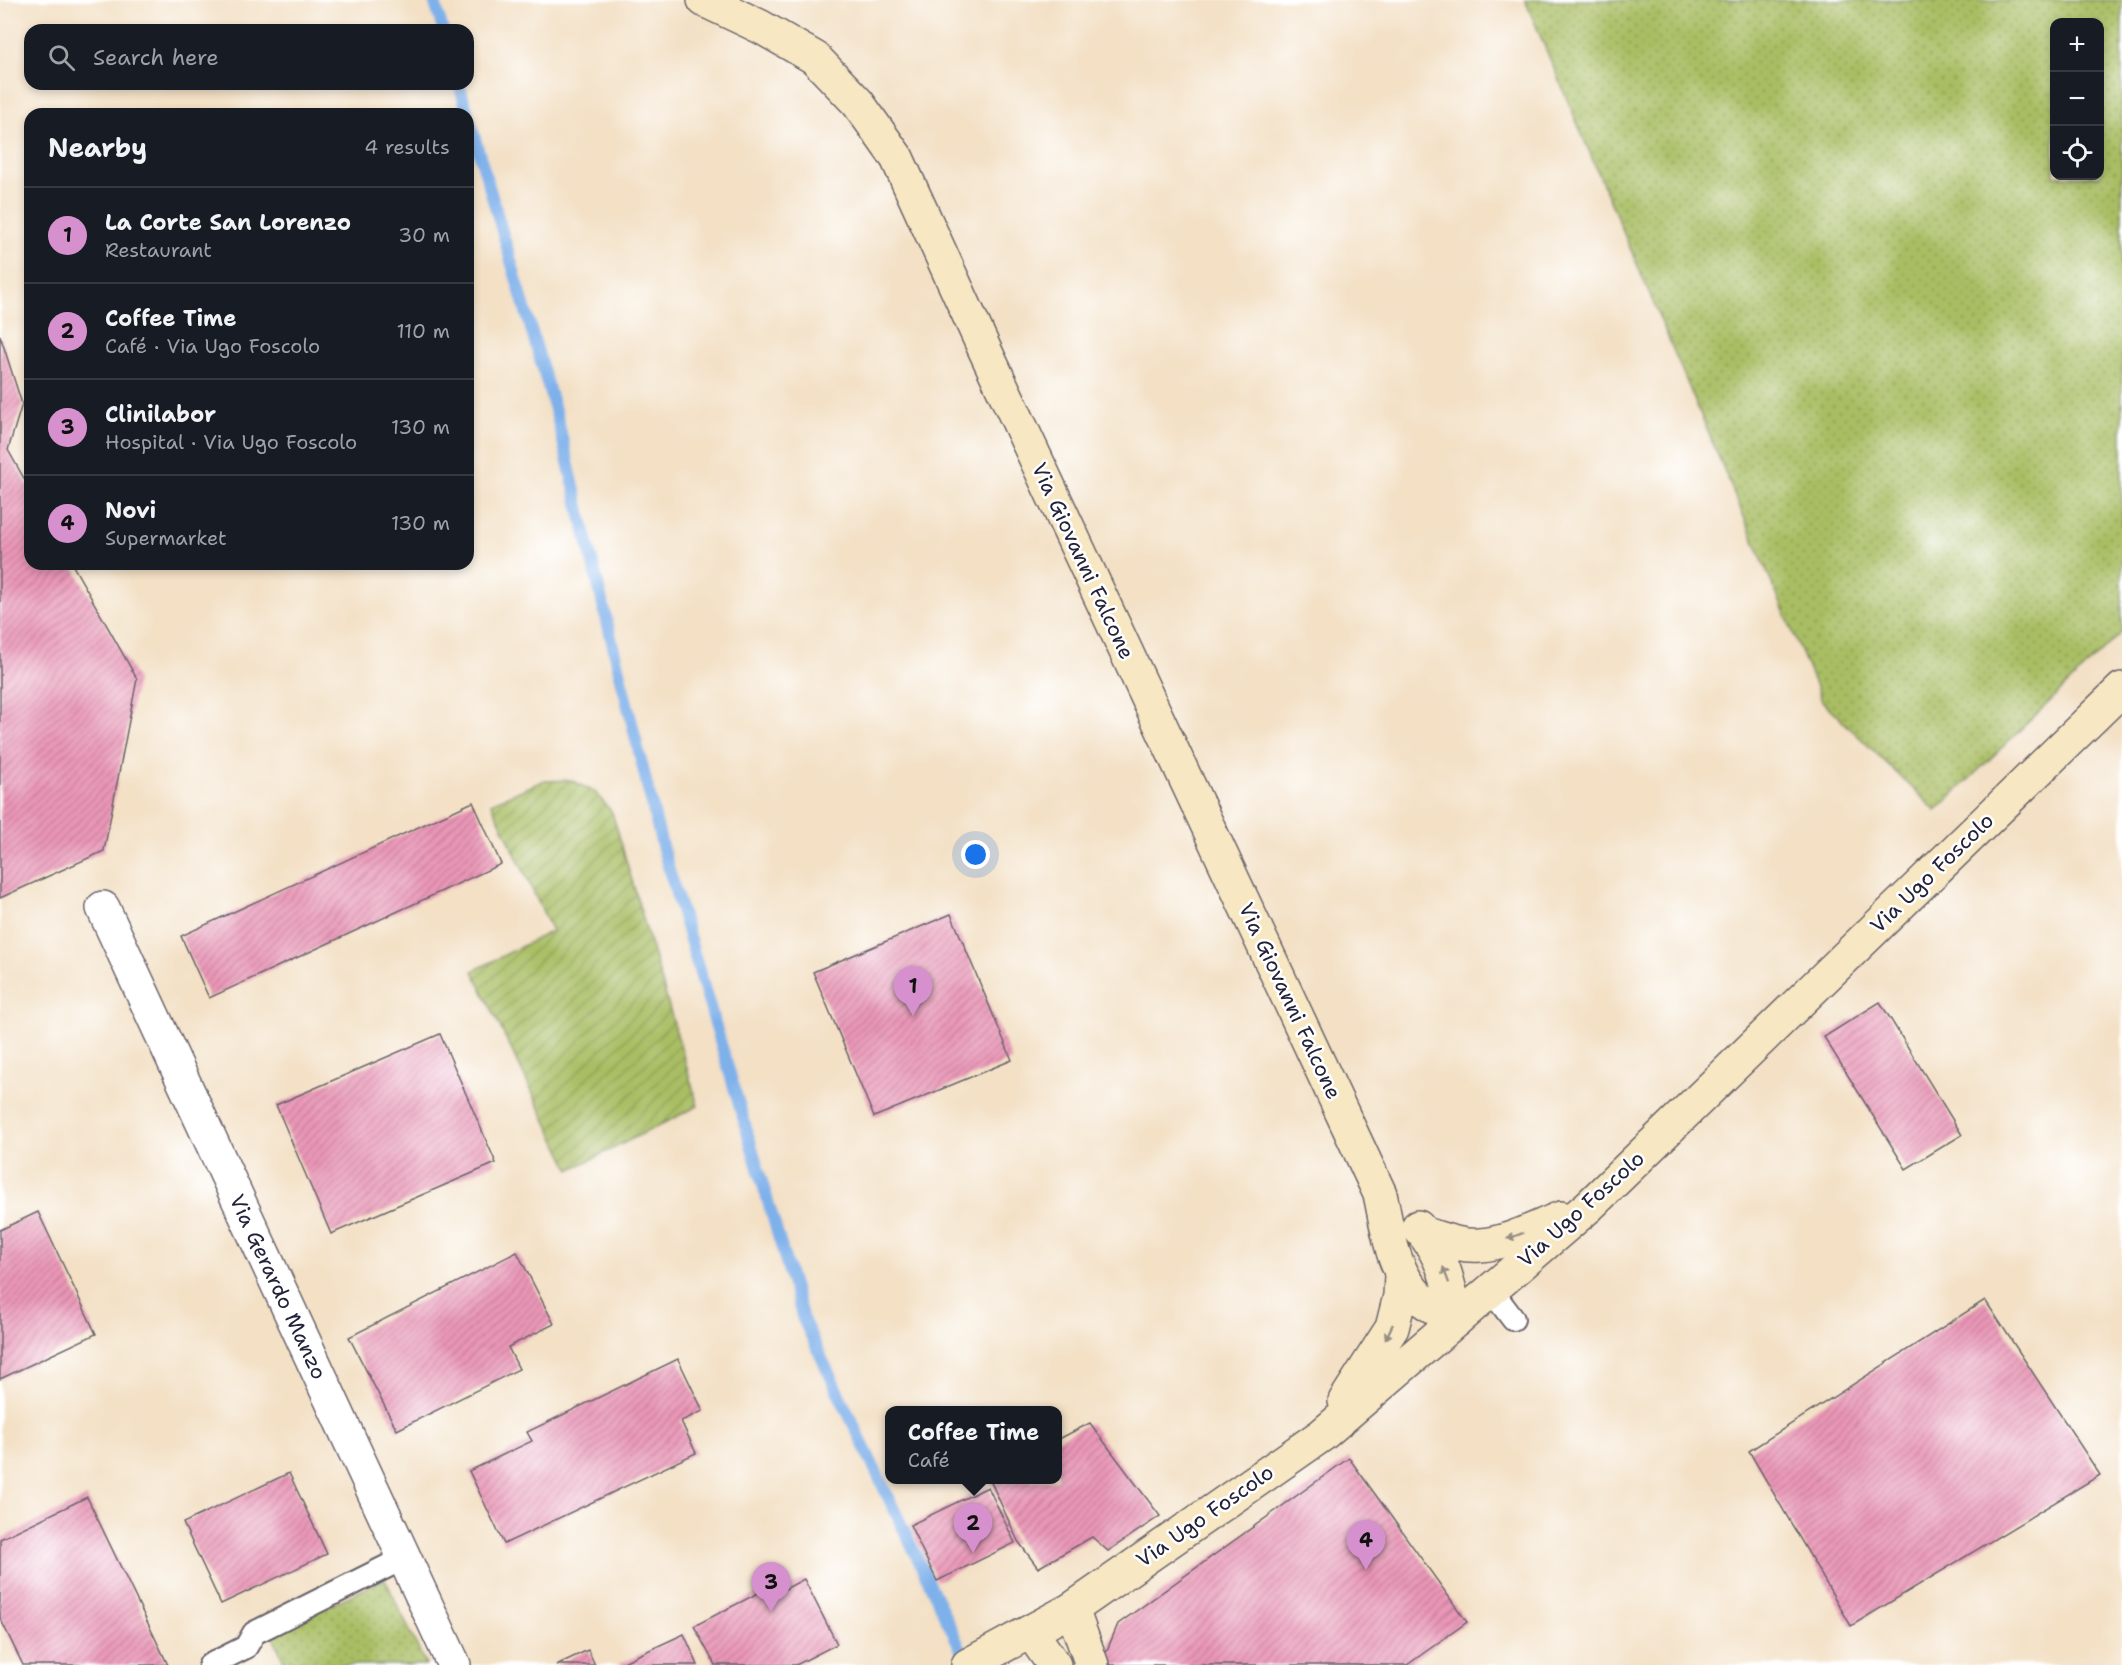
<!DOCTYPE html>
<html lang="en">
<head>
<meta charset="utf-8">
<style>
  :root { --surface:#171b24; --page:#242831; --text:#f1f3f6; --muted:#9ea1a6; --line:#363941; --accent:#d690ce }
  body { margin:0; font-family:"Shantell Sans",sans-serif; background:var(--page); color:var(--text) }
  .controls { position:absolute; right:18px; top:18px; display:grid; overflow:hidden; border-radius:12px; box-shadow:0 3px 9px #0003 }
  .controls button { width:54px; height:54px; display:grid; place-items:center; padding:0; border:0; border-bottom:2px solid var(--line); background:var(--surface); color:var(--text); font:30px sans-serif }
  .you { position:absolute; left:976px; top:855px; width:21px; height:21px; margin:-15px; border:4px solid #fff; border-radius:50%; background:#1a73e8; box-shadow:0 0 0 9px #1a73e833 }
  .badge { display:grid; place-items:center; width:39px; height:39px; border-radius:50%; background:var(--accent); color:#111; font-size:20px; font-weight:700 }
  .pin { position:absolute; translate:-50% -50px; filter:drop-shadow(0 2px 3px #0008) }
  .pin::after { content:''; position:absolute; top:32px; width:21px; height:18px; background:inherit; clip-path:polygon(0 0,100% 0,50% 100%) }
  .popup { position:absolute; left:885px; top:1406px; width:177px; height:78px; box-sizing:border-box; display:grid; place-content:center; border-radius:12px; background:var(--surface); filter:drop-shadow(0 2px 4px #0005); font-size:20px; white-space:nowrap; color:var(--muted) }
  .popup b { font-size:22px; color:var(--text) }
  .popup::after { content:''; position:absolute; left:50%; top:100%; margin-left:-12px; border:12px solid transparent; border-top-color:var(--surface) }
  .list { margin:0; padding:0; list-style:none }
  h2 { display:flex; justify-content:space-between; align-items:center; height:78px; margin:0; padding:0 24px; font-size:26px }
  h2 small { font-size:20px; font-weight:400; color:var(--muted) }
  .list li { display:grid; grid-template-columns:39px 1fr auto; gap:18px; align-items:center; box-sizing:border-box; height:96px; padding:0 24px; border-top:2px solid var(--line) }
  .list b { display:block; font-size:22px; white-space:nowrap }
  .list p { margin:0; font-size:20px; white-space:nowrap; color:var(--muted) }
  .list em { font-size:20px; font-style:normal; color:var(--muted) }
  .icon { flex:none; width:33px; height:33px; fill:none; stroke:currentColor; stroke-width:2; stroke-linecap:round; stroke-linejoin:round }
  .map { position:relative; flex:none; width:2122px; height:1665px; overflow:hidden }
  .search { position:absolute; background:var(--surface); box-shadow:0 3px 9px #0003; left:24px; top:24px; width:450px; height:66px; display:flex; align-items:center; gap:15px; box-sizing:border-box; padding:0 21px; border-radius:18px; color:var(--muted); font-size:22px }
  .panel { position:absolute; background:var(--surface); box-shadow:0 3px 9px #0003; left:24px; top:108px; width:450px; height:462px; border-radius:18px }
  .map>svg:first-child { display:block }
  .grass { fill:url(#grass-dots); stroke:#66704f; stroke-width:1.5; fill-rule:evenodd }
  .garden { fill:url(#garden-furrows); stroke:#66704f; stroke-width:1.5 }
  .lines { fill:none; stroke-linecap:round; stroke-linejoin:round }
  .stream { stroke:#7eb0ea; stroke-width:12 }
  .building { fill:url(#building-hatch) }
  .lane-casing { stroke:#6b646b; stroke-width:26 }
  .street-casing { stroke:#6b646b; stroke-width:36 }
  .secondary-casing { stroke:#6b646b; stroke-width:36 }
  .lane { stroke:#fff; stroke-width:22 }
  .street { stroke:#fff; stroke-width:33 }
  .secondary { stroke:#f7e8c3; stroke-width:33 }
  .oneway { fill:#978f86 }
  .labels { text-anchor:middle; stroke-width:5; stroke-linejoin:round; paint-order:stroke }
  .street-label { font-size:21px; fill:#22223b; stroke:#fff }
</style>
</head>
<body>
<div class="map">
<svg width="2122" height="1665" viewBox="0 0 2122 1665">
  <defs>
    <pattern id="grass-dots" width="8" height="8" patternUnits="userSpaceOnUse" patternTransform="scale(1.5)"><rect width="8" height="8" fill="#a9be63"/><path d="M2 2h.1M6 6h.1" fill="none" stroke="#899a53" stroke-width="1.8" stroke-linecap="round"/></pattern>
    <pattern id="garden-furrows" width="10" height="10" patternUnits="userSpaceOnUse" patternTransform="scale(1.5)"><rect width="10" height="10" fill="#a9be63"/><path d="M-1 1l2-2M0 10L10 0M9 11l2-2" fill="none" stroke="#899a53"/></pattern>
    <pattern id="building-hatch" width="6" height="6" patternUnits="userSpaceOnUse" patternTransform="scale(1.5)"><rect width="6" height="6" fill="#eb97b7"/><path d="M-1 1l2-2M0 6l6-6M5 7l2-2" fill="none" stroke="#be7b96"/></pattern>
  </defs>
  <rect width="100%" height="100%" fill="#fff"/>
  <filter id="ink" filterUnits="userSpaceOnUse"><feTurbulence type="fractalNoise" baseFrequency=".0167" numOctaves="2"/><feDisplacementMap in="SourceGraphic" scale="12" xChannelSelector="R" yChannelSelector="G"/><feConvolveMatrix kernelMatrix="1 2 1 2 8 2 1 2 1" color-interpolation-filters="sRGB"/></filter>
  <filter id="wash" filterUnits="userSpaceOnUse"><feTurbulence type="fractalNoise" baseFrequency=".008" numOctaves="4" result="noise"/><feDisplacementMap in="SourceGraphic" scale="24" xChannelSelector="R" yChannelSelector="G"/><feGaussianBlur stdDeviation="1.35" result="paint"/><feColorMatrix in="noise" values="0 0 0 0 0 0 0 0 0 0 0 0 0 0 0 0 0 1.4 0 .05"/><feComposite in="paint" operator="in"/></filter>
  <g filter="url(#wash)">
    <rect width="100%" height="100%" fill="#f3e0c5"/>
    <g class="grass">
      <path d="M 1525,0 L 2122,0 L 2122,632 L 1936,811 L 1822,701 ZM 2054,22 L 2100,22 L 2100,176 L 2054,176 Z"/>
      <path d="M 385,1579 L 426,1665 L 286,1665 L 271,1633 Z"/>
    </g>
    <path class="garden" d="M 571,780 L 595,792 L 612,812 L 698,1106 L 570,1170 L 473,971 L 552,931 L 491,803 L 543,781 Z"/>
    <g class="lines">
      <g class="stream">
        <path d="M 434,0 L 443,30"/>
        <path d="M 459,84 L 468,114"/>
        <path d="M 468,115 L 557,417 L 662,846 L 803,1319 L 968,1664"/>
      </g>
    </g>
    <g id="blocks">
      <g class="building">
        <path d="M 0,335 L 22,404 L 8,450 L 30,489 L 30,564 L 72,564 L 137,679 L 104,851 L 0,898 Z"/>
        <path d="M 473,802 L 501,864 L 209,998 L 181,936 Z"/>
        <path d="M 951,914 L 1012,1060 L 874,1117 L 813,972 Z"/>
        <path d="M 1880,1002 L 1962,1135 L 1906,1169 L 1824,1037 Z"/>
        <path d="M 440,1034 L 496,1163 L 331,1234 L 276,1105 Z"/>
        <path d="M 38,1212 L 96,1334 L 0,1379 L 0,1230 Z"/>
        <path d="M 517,1252 L 554,1324 L 508,1347 L 519,1369 L 397,1430 L 349,1337 Z"/>
        <path d="M 1985,1300 L 2100,1475 L 1851,1626 L 1749,1451 Z"/>
        <path d="M 678,1359 L 703,1411 L 681,1421 L 696,1453 L 504,1544 L 469,1471 L 532,1441 L 527,1432 Z"/>
        <path d="M 1090,1423 L 1160,1516 L 1108,1551 L 1092,1537 L 1038,1568 L 1018,1541 L 990,1480 L 1057,1480 L 1057,1440 Z"/>
        <path d="M 1349,1458 L 1467,1622 L 1407,1665 L 1111,1665 L 1105,1655 L 1118,1624 Z"/>
        <path d="M 289,1473 L 327,1554 L 221,1604 L 183,1523 Z"/>
        <path d="M 988,1487 L 1015,1543 L 937,1581 L 910,1525 Z"/>
        <path d="M 87,1497 L 168,1665 L 23,1665 L 0,1618 L 0,1539 Z"/>
        <path d="M 804,1579 L 837,1644 L 796,1665 L 715,1665 L 694,1626 L 764,1590 L 768,1598 Z"/>
        <path d="M 684,1634 L 698,1665 L 617,1665 Z"/>
        <path d="M 588,1650 L 595,1665 L 556,1665 Z"/>
      </g>
    </g>
  </g>
  <g filter="url(#ink)">
    <use href="#blocks" fill-opacity="0" stroke="#6b646b" stroke-width="1.5"/>
    <g class="lines">
      <defs>
        <g id="lane">
          <path d="M 1491,1290 L 1513,1319"/>
          <path d="M 210,1665 L 246,1647 L 254,1633 L 404,1558"/>
        </g>
        <path id="street" d="M 103,908 L 454,1665"/>
        <g id="secondary">
          <path d="M 704,0 L 761,27 L 815,58 L 858,103 L 897,158 L 983,346 L 1380,1194 C 1388,1230 1392,1272 1420,1298 C 1430,1307 1445,1313 1456,1320"/>
          <path d="M 1418,1227 C 1443,1253 1450,1286 1456,1320"/>
          <path d="M 1425,1234 C 1442,1239 1462,1247 1480,1245 C 1508,1243 1535,1228 1561,1218"/>
          <path d="M 1345,1401 L 1392,1328 L 1400,1296 L 1401,1275"/>
          <path d="M 1072,1609 L 1092,1665"/>
          <path d="M 1031,1632 L 1054,1665"/>
          <path d="M 968,1665 L 1072,1609 L 1322,1435 L 1589,1206 L 2122,689"/>
        </g>
      </defs>
      <use href="#lane" class="lane-casing"/>
      <use href="#street" class="street-casing"/>
      <use href="#secondary" class="secondary-casing"/>
      <use href="#lane" class="lane"/>
      <use href="#street" class="street"/>
      <use href="#secondary" class="secondary"/>
    </g>
    <defs><path id="oneway-solid" d="M-6-.8H1V-3.2L6.5 0L1 3.2V.8H-6Z" transform="scale(1.5)"/></defs>
    <g class="oneway">
      <use href="#oneway-solid" transform="translate(1515 1236) rotate(160)"/>
      <use href="#oneway-solid" transform="translate(1446 1275) rotate(-110)"/>
      <use href="#oneway-solid" transform="translate(1389 1332) rotate(116)"/>
    </g>
  </g>
  <g class="labels">
    <g class="street-label">
      <text transform="translate(1083 561) rotate(65)" y="7">Via Giovanni Falcone</text>
      <text transform="translate(1932 873) rotate(-44)" y="7">Via Ugo Foscolo</text>
      <text transform="translate(1290 1001) rotate(65)" y="7">Via Giovanni Falcone</text>
      <text transform="translate(1581 1209) rotate(-42)" y="7">Via Ugo Foscolo</text>
      <text transform="translate(278 1287) rotate(65)" y="7">Via Gerardo Manzo</text>
      <text transform="translate(1205 1516) rotate(-35)" y="7">Via Ugo Foscolo</text>
    </g>
  </g>
</svg>
<div class="controls">
<button>+</button>
<button>−</button>
<button><svg class="icon" aria-label="locate" viewBox="0 0 24 24"><circle cx="12" cy="12" r="6"/><path d="M12 2v4M12 18v4M2 12h4M18 12h4"/></svg></button>
</div>
<div class="you"></div>
<div class="pin badge" style="left:913px;top:1016px">1</div>
<div class="pin badge" style="left:973px;top:1553px">2</div>
<div class="popup"><b>Coffee Time</b>Café</div>
<div class="pin badge" style="left:771px;top:1612px">3</div>
<div class="pin badge" style="left:1366px;top:1570px">4</div>
<div class="search"><svg class="icon" aria-label="search" viewBox="0 0 24 24"><circle cx="10" cy="10" r="6"/><path d="M15 15l6 6"/></svg>Search here</div>
<section class="panel">
<h2>Nearby<small>4 results</small></h2>
<ul class="list">
<li><span class="badge">1</span><div><b>La Corte San Lorenzo</b><p>Restaurant</p></div><em>30 m</em></li>
<li><span class="badge">2</span><div><b>Coffee Time</b><p>Café · Via Ugo Foscolo</p></div><em>110 m</em></li>
<li><span class="badge">3</span><div><b>Clinilabor</b><p>Hospital · Via Ugo Foscolo</p></div><em>130 m</em></li>
<li><span class="badge">4</span><div><b>Novi</b><p>Supermarket</p></div><em>130 m</em></li>
</ul>
</section>
</div>
</body>
</html>
